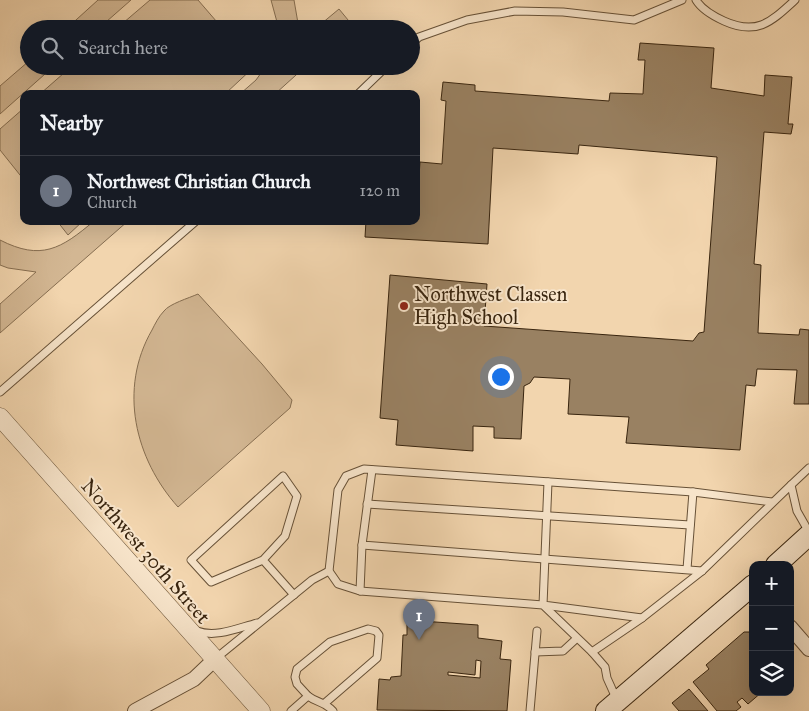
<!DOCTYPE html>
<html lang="en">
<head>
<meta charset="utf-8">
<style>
  :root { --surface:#171b24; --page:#20242c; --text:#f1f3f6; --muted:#9ea1a6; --line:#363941; --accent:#0f766e }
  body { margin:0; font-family:"IM FELL Great Primer",serif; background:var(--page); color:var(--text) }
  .controls { position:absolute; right:15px; bottom:15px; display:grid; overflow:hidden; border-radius:10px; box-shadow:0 5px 20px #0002 }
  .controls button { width:45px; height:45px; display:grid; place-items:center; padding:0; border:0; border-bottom:1px solid var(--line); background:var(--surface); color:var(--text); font:25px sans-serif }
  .you { position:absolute; left:500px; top:376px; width:18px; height:18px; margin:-12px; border:4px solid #fff; border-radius:50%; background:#1a73e8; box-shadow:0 0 0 8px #1a73e833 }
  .badge { display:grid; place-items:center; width:32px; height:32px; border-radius:50%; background:var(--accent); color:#fff; font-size:16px; font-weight:700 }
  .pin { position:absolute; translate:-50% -41px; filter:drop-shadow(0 1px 2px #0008) }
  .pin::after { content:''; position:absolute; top:26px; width:18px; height:15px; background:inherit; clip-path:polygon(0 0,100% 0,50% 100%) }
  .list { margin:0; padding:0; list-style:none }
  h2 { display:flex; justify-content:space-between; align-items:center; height:65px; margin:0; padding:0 20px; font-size:21px }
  h2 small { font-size:16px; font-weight:400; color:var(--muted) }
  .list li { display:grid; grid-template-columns:32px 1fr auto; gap:15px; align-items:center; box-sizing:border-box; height:70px; padding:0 20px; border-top:1px solid var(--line) }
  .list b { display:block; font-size:19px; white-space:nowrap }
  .list p { margin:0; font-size:16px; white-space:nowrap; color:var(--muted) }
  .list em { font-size:16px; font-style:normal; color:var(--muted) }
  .icon { flex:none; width:28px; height:28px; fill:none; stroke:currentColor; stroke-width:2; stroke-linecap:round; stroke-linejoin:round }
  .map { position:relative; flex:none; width:809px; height:711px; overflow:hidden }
  .search { position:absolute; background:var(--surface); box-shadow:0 5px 20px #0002; left:20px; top:20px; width:400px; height:55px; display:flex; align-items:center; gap:12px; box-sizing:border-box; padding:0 18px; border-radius:28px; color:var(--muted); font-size:19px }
  .panel { position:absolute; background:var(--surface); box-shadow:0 5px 20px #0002; left:20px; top:90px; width:400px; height:135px; border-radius:10px }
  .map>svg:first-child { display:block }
  .green { fill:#d3b793; stroke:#866e51 }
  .building { fill:#998162; stroke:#39250f; fill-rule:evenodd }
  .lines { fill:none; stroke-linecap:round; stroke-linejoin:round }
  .service-casing { stroke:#675137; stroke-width:9 }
  .minor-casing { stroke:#675137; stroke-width:16 }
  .tertiary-casing { stroke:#675137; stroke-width:19 }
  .secondary-casing { stroke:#39250f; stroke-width:22 }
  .service { stroke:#f7e4ca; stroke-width:7 }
  .minor { stroke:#f7e4ca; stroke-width:14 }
  .tertiary { stroke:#f7e4ca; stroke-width:18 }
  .secondary { stroke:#f7e4ca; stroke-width:20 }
  .poi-dot { fill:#8f2418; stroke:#f7e4ca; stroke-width:2 }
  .labels { text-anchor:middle; stroke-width:4; stroke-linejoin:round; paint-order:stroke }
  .poi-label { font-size:20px; fill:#39250f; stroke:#f7e4ca; text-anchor:start }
  .street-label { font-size:20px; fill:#39250f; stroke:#f7e4ca }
</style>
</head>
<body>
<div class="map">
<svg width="809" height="711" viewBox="0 0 809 711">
  <rect width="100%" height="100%" fill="#f2d5ae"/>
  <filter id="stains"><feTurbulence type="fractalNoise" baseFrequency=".004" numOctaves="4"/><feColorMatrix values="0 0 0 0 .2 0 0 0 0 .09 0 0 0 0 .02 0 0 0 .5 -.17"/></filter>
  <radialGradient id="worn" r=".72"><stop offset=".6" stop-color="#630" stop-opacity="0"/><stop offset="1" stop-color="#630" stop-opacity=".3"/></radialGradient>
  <g class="green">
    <path d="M 98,0 L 131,0 L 98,29 L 66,29 Z"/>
    <path d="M 150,0 L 198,0 L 223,29 L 116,29 Z"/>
    <path d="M 271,0 L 294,0 L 299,29 L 277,29 L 277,22 Z"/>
    <path d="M 339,9 L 353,26 L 349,29 L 315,29 Z"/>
    <path d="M 29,61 L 29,66 L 54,66 L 0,114 L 0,86 Z"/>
    <path d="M 72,66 L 255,66 L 225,94 L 40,94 Z"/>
    <path d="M 266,66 L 306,66 L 275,94 L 240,94 L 256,80 Z"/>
    <path d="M 24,108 L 24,180 L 0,150 L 0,129 Z"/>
    <path d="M 57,221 L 83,221 L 68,235 Z"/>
    <path d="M 94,221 L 128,221 L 0,333 L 0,304 L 36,272 L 8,268 L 0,265 L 0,240 C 41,261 61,249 94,221 Z"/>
    <path d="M 198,294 L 262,364 L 292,400 L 290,408 L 178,507 C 135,459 118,389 152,330 C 155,324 159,316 164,311 C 169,304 189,298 198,294 Z"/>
  </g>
  <g class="building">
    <path d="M 640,43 L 714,48 L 711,88 L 764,96 L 765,75 L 792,77 L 788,124 L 793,124 L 791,134 L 764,132 L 754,264 L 761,265 L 758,333 L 799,335 L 800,329 L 809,330 L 809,404 L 794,404 L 797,370 L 757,369 L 755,386 L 746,385 L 740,450 L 626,443 L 629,417 L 568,414 L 570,379 L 534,377 L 530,383 L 524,386 L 521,439 L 494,438 L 494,427 L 473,426 L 473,451 L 396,445 L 398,420 L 380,418 L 390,275 L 487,284 L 484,326 L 693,341 L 699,333 L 704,332 L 717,157 L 579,145 L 578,154 L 493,148 L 488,244 L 365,237 L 366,221 L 416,221 L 416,176 L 419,177 L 420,162 L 442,164 L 446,101 L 441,100 L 443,82 L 475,85 L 475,91 L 609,101 L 610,93 L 643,94 L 645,60 L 638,60 Z"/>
    <path d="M 407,620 L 478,625 L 478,638 L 502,641 L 500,659 L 511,660 L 507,711 L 377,710 L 379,679 L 390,680 L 391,677 L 401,676 L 403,635 L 407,635 ZM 476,660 L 481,661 L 480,678 L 448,675 L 448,672 L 475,675 Z"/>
    <path d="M 744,632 L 749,632 L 753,637 L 753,692 L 762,692 L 748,704 L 742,698 L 737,702 L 741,707 L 736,711 L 717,711 L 693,682 L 709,669 L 706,665 Z"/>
    <path d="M 689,689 L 708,711 L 679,711 L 672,703 Z"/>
  </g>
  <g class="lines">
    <defs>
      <g id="service">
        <path d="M 696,0 C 702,10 713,16 724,21 C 757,36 771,22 795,0"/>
        <path d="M 411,44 L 419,37 L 467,20 L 515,11 L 563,12 L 634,20 L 682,0"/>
        <path d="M 358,94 L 387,66"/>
        <path d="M 0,392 L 196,221"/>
        <path d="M 809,468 L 791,485 L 797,511 L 809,532"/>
        <path d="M 372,470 L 362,545 L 702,571"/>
        <path d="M 548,482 L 543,605 L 642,618"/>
        <path d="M 367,504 L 690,525"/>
        <path d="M 263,560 L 285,536 L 297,496 L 283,476 L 191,560 L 211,582 L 263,560 L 294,595"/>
        <path d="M 687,569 L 693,492"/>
        <path d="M 360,591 L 362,545"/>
        <path d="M 197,631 C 216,638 238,628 257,623"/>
        <path d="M 535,652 L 563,651 L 576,639"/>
        <path d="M 592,652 L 543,605 L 360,591 L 338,584 L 329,571 L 338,490 L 346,476 L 364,469 L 693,492 L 772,502"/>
        <path d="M 215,659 L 312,580 L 329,571"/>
        <path d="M 308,696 L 297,684 L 295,677 L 297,669 L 330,642 L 368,629 L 376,631 L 379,635 L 377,658 L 325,703"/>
        <path d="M 616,698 L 607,678 L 605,667 L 592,652 L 642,618 L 702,571 L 791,485"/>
        <path d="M 291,711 L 308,696 C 317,703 324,701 333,711"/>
        <path d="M 530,711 L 537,631"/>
      </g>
      <g id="minor">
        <path d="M 790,627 L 809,649"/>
        <path d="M 135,711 L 194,679 L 214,660"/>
      </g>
      <path id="tertiary" d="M 0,417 L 261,711"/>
      <g id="secondary">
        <path d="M 776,565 L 809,535"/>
        <path d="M 606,711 L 753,585"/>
      </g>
    </defs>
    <use href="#service" class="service-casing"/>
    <use href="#minor" class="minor-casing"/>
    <use href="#tertiary" class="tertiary-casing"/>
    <use href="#secondary" class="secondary-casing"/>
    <use href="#service" class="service"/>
    <use href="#minor" class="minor"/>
    <use href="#tertiary" class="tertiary"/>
    <use href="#secondary" class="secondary"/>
  </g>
  <circle class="poi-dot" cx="404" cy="306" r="5"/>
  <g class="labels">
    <g class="poi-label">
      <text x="414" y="301">Northwest Classen<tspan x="414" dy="23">High School</tspan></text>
    </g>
    <g class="street-label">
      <text transform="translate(146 551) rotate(49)" y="7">Northwest 30th Street</text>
    </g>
  </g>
  <rect width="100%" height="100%" filter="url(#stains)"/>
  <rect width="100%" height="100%" fill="url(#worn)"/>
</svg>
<div class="controls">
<button>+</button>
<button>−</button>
<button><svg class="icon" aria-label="layers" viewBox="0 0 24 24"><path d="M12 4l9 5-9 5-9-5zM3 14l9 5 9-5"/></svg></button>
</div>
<div class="you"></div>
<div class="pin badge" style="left:419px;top:640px;background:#6b7280">1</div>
<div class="search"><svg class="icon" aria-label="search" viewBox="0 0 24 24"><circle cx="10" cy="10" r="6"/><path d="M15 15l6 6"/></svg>Search here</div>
<section class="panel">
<h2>Nearby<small></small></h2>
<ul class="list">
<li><span class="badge" style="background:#6b7280">1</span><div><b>Northwest Christian Church</b><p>Church</p></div><em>120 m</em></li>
</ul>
</section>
</div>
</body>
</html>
